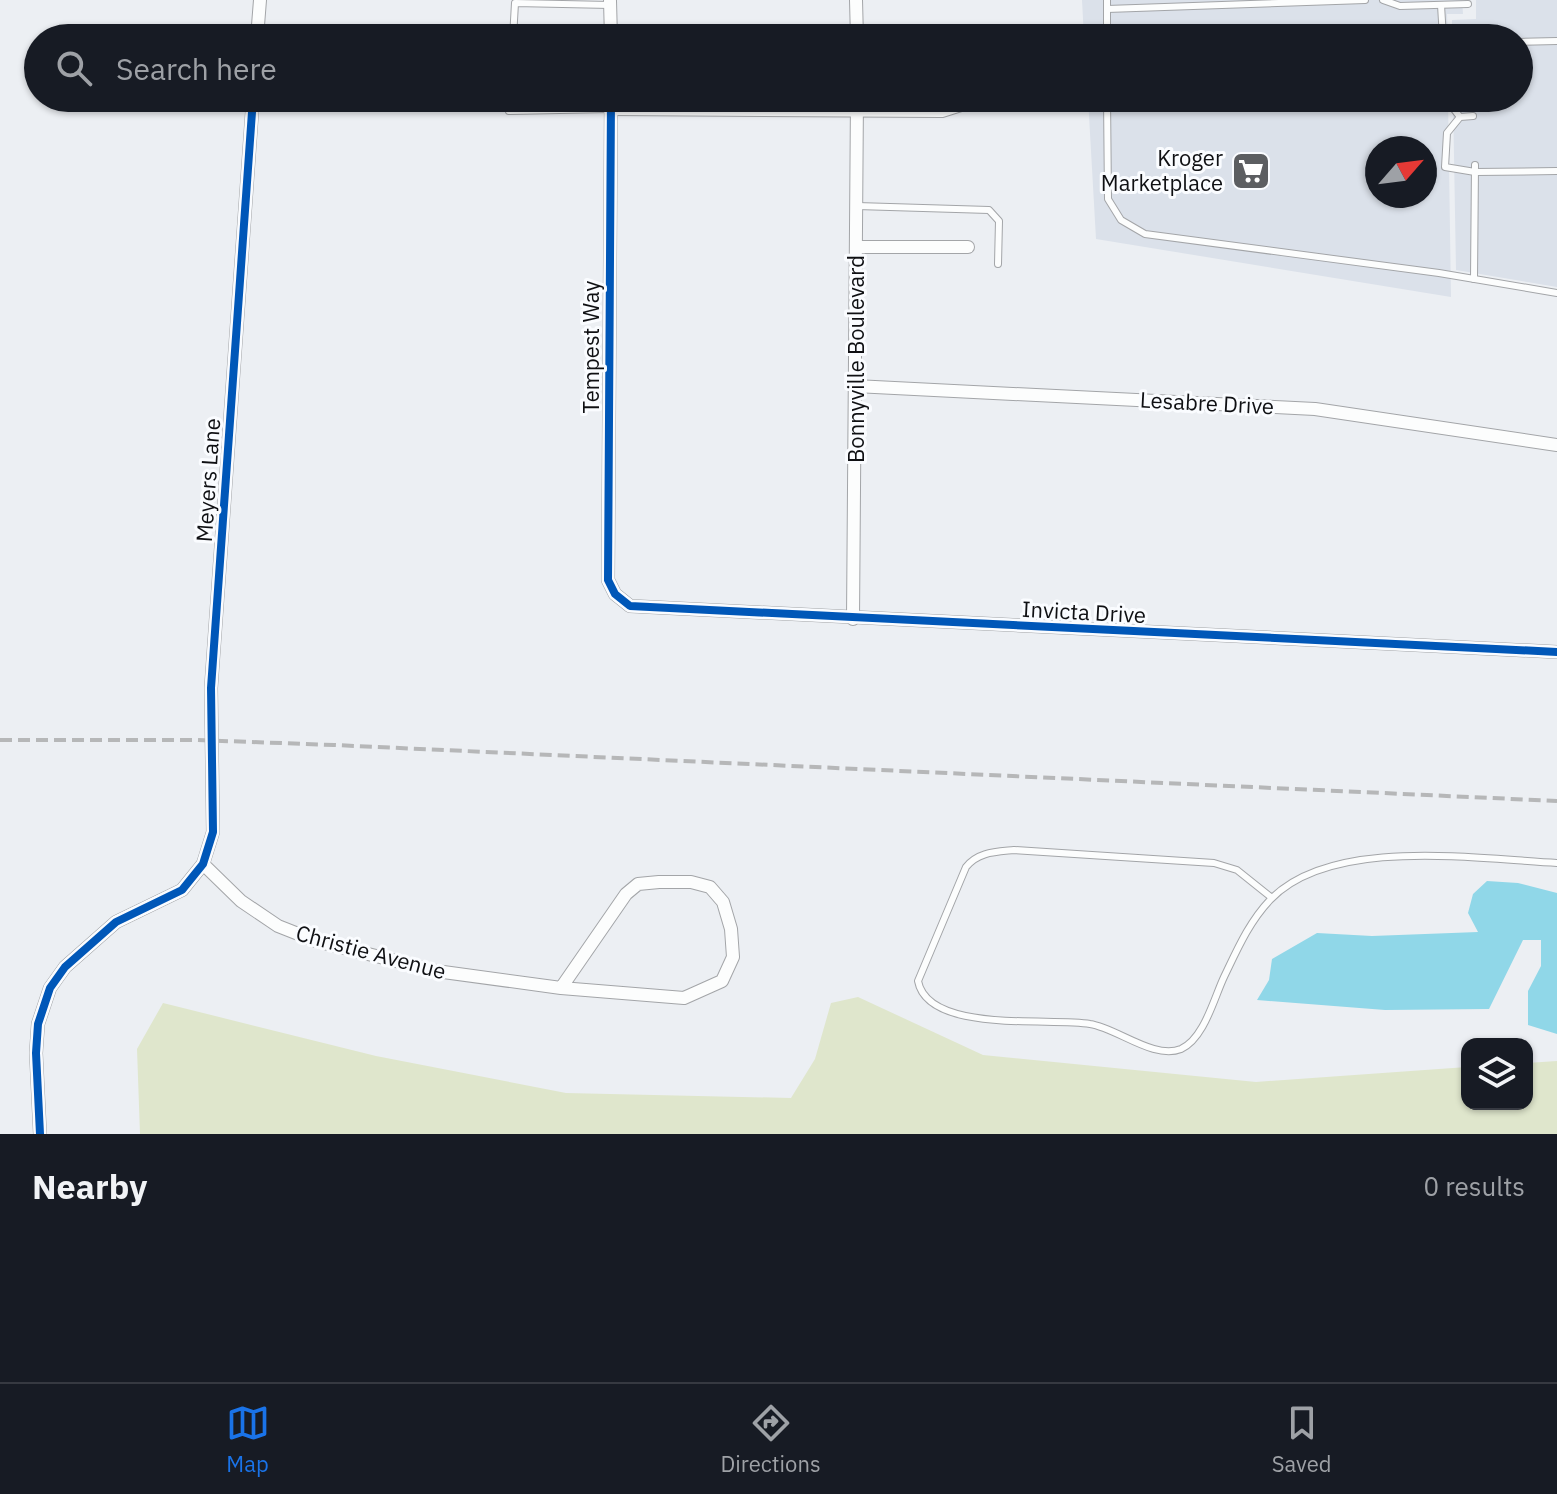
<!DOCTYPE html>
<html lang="en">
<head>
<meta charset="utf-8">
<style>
  :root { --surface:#171b24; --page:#242831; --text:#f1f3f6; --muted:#9ea1a6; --line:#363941; --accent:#1a73e8 }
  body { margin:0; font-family:"IBM Plex Sans",sans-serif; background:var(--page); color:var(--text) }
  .controls { position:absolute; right:24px; bottom:24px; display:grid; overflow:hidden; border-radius:16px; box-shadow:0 2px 6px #0004 }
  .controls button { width:72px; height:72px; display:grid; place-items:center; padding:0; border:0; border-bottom:2px solid var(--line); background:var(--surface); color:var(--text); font:40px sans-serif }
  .compass { position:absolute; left:1365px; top:136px; width:72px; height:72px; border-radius:50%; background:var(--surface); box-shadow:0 2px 6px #0004; rotate:62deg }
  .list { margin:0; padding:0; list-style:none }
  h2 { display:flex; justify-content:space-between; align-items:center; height:104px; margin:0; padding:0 32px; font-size:34px }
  h2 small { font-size:26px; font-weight:400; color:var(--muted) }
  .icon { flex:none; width:44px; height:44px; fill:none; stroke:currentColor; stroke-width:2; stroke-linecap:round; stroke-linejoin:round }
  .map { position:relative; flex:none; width:1557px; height:1134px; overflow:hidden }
  .search { position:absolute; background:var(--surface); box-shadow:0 2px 6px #0004; left:24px; right:24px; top:24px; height:88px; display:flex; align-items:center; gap:20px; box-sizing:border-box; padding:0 28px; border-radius:44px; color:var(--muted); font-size:30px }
  .sheet { height:248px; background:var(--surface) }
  nav { display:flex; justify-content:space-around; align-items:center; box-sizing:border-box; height:112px; border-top:2px solid var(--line); background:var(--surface); font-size:22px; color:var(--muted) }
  nav a { display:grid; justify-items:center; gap:4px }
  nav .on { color:var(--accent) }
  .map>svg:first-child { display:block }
  .built { fill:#dbe1ea; fill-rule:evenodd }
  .green { fill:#dfe6cc }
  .water { fill:#90d7e8 }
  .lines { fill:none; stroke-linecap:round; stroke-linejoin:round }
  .lane-casing { stroke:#a3a5a8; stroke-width:8 }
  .street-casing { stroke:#a3a5a8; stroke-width:14 }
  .lane { stroke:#fcfdfd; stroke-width:6 }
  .street { stroke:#fcfdfd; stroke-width:12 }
  .rail { stroke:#b6b7b8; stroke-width:4; stroke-dasharray:12 6; stroke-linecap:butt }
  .cycleway-casing { stroke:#fafcff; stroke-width:13 }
  .cycleway { stroke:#0057b8; stroke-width:8 }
  .labels { text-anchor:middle; stroke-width:6; stroke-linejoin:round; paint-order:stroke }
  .poi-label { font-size:22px; fill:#0f1013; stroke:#fafcff; text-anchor:end }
  .street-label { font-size:22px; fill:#0f1013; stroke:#fafcff }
</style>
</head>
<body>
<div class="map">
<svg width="1557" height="1134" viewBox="0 0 1557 1134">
  <rect width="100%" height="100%" fill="#eceff3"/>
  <g class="built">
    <path d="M 1082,0 L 1462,0 L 1463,14 L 1447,14 L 1448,38 L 1084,38 Z"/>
    <path d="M 1476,0 L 1557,0 L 1557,287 L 1456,270 L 1453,98 L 1519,98 L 1519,38 L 1452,38 L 1452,20 L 1476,19 Z"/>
    <path d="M 1088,98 L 1448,98 L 1451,297 L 1096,239 ZM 1377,148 L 1425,148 L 1425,196 L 1377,196 Z"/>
  </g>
  <path class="green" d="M 858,997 L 983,1055 L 1256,1082 L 1467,1067 L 1467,1104 L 1527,1104 L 1527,1063 L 1557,1061 L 1557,1134 L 140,1134 L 137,1049 L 163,1003 L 376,1056 L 566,1093 L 791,1098 L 815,1059 L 831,1003 Z"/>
  <path class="water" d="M 1487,881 L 1518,883 L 1557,893 L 1557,1034 L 1528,1025 L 1528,991 L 1541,966 L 1541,940 L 1523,940 L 1489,1009 L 1385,1010 L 1257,1000 L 1269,980 L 1272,959 L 1317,933 L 1372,936 L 1478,932 L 1468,913 L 1473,894 Z"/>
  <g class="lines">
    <defs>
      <g id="lane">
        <path d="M 1383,0 L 1400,6 L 1468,4"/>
        <path d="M 1441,5 L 1443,38"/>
        <path d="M 1107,9 L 1365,0"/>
        <path d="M 513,38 L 515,3 L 610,5"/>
        <path d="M 1107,38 L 1107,0"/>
        <path d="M 1519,42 L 1557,41"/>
        <path d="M 510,98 L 509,111 L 611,109"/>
        <path d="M 1107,98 L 1108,199 L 1121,220 L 1145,234 L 1439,273 L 1557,293"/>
        <path d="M 1445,98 L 1460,117"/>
        <path d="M 1473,116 L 1460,117 L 1447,133 L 1445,167 L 1475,172 L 1557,171"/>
        <path d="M 857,206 L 989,210 L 999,221 L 998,264"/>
        <path d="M 1474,279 L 1475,165"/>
        <path d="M 1272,898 L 1237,870 L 1214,863 L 1014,850 C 995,852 978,852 966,867 L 918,981 C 928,1034 1050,1017 1090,1024 C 1117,1028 1154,1060 1181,1049 C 1204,1039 1214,998 1224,977 C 1237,950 1249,922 1270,900 C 1331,836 1477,859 1557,863"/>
      </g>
      <g id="street">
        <path d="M 856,0 L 857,38"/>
        <path d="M 610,1 L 611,38"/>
        <path d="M 257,38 L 260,0"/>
        <path d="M 611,98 L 608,580 L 615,594 L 630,606 L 1557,652"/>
        <path d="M 611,109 L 942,111 L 983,98"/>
        <path d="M 856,247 L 968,247"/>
        <path d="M 855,386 L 1315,409 L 1557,445"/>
        <path d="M 853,619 L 857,98"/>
        <path d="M 203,864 L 241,901 L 278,926 L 316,941 L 436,971 L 561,988 L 684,998 L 722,981 L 733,957 L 731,929 L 723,902 L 710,887 L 691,882 L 659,882 L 638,884 L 626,894 L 561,988"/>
        <path d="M 40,1134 L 36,1053 L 38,1024 L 50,988 L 65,967 L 116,922 L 182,890 L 203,864 L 213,832 L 211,688 L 253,98"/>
      </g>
    </defs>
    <use href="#lane" class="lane-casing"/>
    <use href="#street" class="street-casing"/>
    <use href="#lane" class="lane"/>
    <use href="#street" class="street"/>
    <path class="rail" d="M 0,740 L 197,740 L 334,745 L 1557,801"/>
    <defs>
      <g id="cycleway">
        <path d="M 611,98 L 608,580 L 615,594 L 630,606 L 1557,652"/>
        <path d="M 40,1134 L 36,1053 L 38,1024 L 50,988 L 65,967 L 116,922 L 182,890 L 203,864 L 213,832 L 211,688 L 253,98"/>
      </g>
    </defs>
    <use href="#cycleway" class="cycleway-casing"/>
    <use href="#cycleway" class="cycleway"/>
  </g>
  <defs>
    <symbol id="supermarket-square" viewBox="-11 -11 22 22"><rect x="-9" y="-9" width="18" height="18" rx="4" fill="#5c5e61" stroke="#fafcff"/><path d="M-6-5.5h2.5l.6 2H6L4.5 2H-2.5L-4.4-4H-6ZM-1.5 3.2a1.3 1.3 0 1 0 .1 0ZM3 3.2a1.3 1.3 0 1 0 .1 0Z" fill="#fff"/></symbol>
  </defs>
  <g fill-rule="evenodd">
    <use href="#supermarket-square" x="1229" y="149" width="44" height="44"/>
  </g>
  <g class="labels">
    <g class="poi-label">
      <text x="1223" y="166">Kroger<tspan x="1223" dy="25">Marketplace</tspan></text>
    </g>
    <g class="street-label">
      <text transform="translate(591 347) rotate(-90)" y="8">Tempest Way</text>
      <text transform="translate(856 359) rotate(-90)" y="8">Bonnyville Boulevard</text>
      <text transform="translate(1207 403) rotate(3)" y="8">Lesabre Drive</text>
      <text transform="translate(208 480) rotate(-86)" y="8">Meyers Lane</text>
      <text transform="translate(1084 612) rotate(3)" y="8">Invicta Drive</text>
      <text transform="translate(371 952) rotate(15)" y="8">Christie Avenue</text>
    </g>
  </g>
</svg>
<div class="controls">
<button><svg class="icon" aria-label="layers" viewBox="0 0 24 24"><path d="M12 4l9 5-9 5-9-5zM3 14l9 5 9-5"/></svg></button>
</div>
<svg class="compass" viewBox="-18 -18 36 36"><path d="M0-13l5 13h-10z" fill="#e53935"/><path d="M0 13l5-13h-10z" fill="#9ea1a6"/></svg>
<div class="search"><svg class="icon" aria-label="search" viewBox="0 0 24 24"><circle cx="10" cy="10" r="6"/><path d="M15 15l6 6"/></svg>Search here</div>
</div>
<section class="sheet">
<h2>Nearby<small>0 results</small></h2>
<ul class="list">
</ul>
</section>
<nav>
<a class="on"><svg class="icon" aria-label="map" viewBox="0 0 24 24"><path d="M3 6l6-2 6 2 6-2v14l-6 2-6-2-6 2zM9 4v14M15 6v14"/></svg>Map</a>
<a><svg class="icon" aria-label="directions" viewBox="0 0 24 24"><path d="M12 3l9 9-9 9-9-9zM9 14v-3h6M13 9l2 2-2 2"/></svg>Directions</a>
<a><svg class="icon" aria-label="saved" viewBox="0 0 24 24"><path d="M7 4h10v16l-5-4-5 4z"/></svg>Saved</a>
</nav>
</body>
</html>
